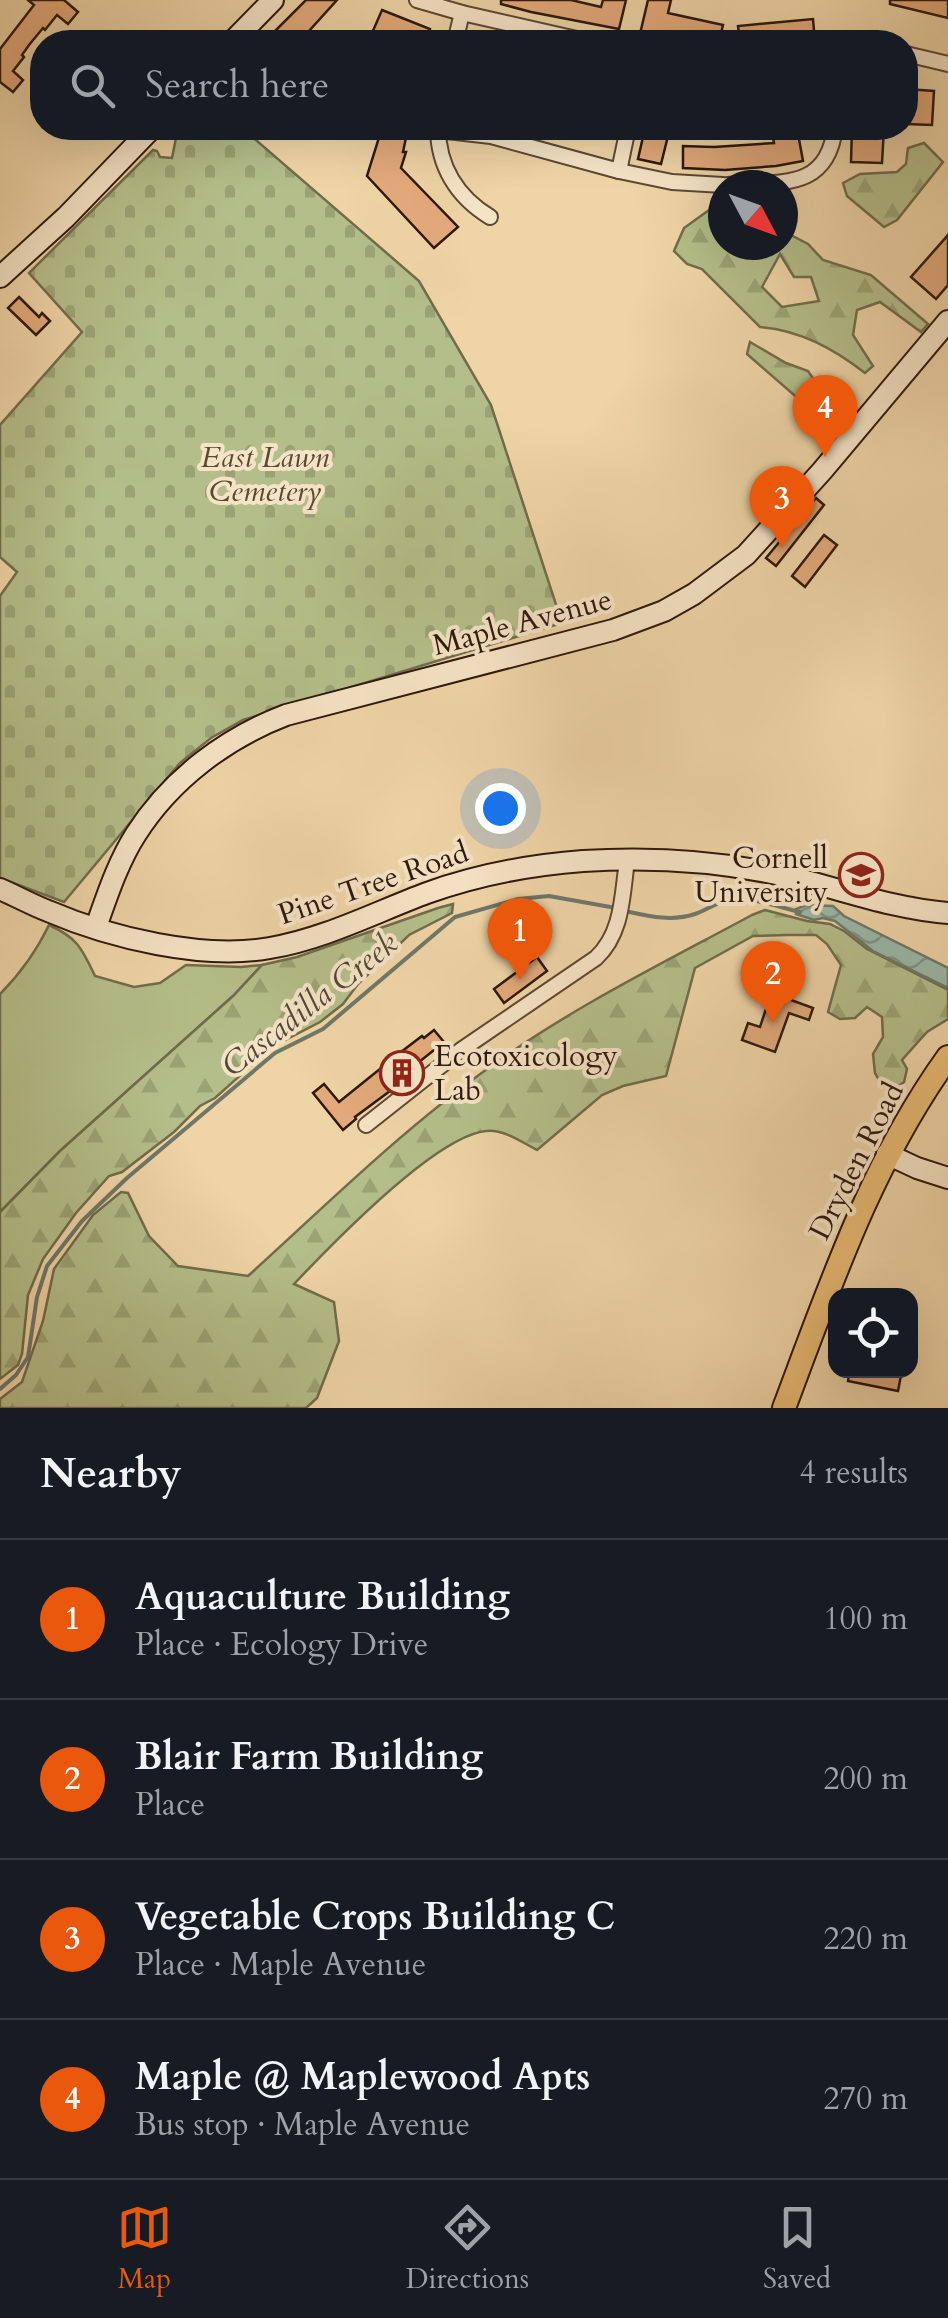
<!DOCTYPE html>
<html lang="en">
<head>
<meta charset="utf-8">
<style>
  :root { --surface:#171b24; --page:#242831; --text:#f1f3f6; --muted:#9ea1a6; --line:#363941; --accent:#ea580c }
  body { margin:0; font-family:Cardo,serif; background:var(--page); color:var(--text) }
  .controls { position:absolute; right:30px; bottom:30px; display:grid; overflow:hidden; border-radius:20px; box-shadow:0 10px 40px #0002 }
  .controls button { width:90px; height:90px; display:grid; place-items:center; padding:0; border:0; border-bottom:2px solid var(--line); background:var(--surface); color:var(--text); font:50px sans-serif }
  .compass { position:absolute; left:708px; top:170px; width:90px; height:90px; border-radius:50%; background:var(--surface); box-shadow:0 10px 40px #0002; rotate:131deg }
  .you { position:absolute; left:500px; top:808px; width:35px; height:35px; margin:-25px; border:8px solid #fff; border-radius:50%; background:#1a73e8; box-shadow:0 0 0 15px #1a73e833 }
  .badge { display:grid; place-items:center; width:65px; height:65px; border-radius:50%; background:var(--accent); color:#fff; font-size:32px; font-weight:700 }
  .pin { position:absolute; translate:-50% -82px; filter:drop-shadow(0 2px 5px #0008) }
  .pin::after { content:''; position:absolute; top:52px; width:35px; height:30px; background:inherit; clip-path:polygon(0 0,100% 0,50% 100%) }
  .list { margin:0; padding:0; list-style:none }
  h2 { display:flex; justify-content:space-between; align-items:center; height:130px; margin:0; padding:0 40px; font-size:42px }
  h2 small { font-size:32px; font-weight:400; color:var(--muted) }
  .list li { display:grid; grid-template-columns:65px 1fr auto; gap:30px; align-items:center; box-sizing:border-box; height:160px; padding:0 40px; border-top:2px solid var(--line) }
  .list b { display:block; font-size:38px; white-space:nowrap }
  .list p { margin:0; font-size:32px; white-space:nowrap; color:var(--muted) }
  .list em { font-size:32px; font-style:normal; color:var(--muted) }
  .icon { flex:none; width:55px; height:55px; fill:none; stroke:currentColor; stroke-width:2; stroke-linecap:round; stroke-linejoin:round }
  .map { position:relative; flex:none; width:948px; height:1408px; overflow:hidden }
  .search { position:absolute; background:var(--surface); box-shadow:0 10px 40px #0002; left:30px; right:30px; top:30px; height:110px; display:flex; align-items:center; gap:25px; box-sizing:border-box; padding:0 35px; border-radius:40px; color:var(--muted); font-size:38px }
  .sheet { height:770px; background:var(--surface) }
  nav { display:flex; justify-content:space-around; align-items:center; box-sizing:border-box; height:140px; border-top:2px solid var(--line); background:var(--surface); font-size:28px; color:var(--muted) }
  nav a { display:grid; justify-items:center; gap:5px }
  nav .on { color:var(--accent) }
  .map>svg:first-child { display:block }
  .green { fill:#b4be8a; stroke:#706c4c; stroke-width:2.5 }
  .forest { fill:url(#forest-firs); stroke:#706c4c; stroke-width:2.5; fill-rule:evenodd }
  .cemetery { fill:url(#cemetery-stones); stroke:#706c4c; stroke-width:2.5 }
  .water { fill:url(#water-waves); stroke:#6e7869; stroke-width:2.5 }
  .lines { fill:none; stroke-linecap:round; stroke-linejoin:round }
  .stream { stroke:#6e7869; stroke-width:4 }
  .building { fill:#e3aa7b; stroke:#2d190d; stroke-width:2.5 }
  .street-casing { stroke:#5e4833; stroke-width:18 }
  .secondary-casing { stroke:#2d190d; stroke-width:24 }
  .primary-casing { stroke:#2d190d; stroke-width:26 }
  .street { stroke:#f5e3c5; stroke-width:14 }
  .secondary { stroke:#f5e3c5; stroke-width:20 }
  .primary { stroke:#e8ba73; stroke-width:22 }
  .labels { text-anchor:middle; stroke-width:8; stroke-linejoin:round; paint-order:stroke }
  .park-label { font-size:30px; font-style:italic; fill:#564b32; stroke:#f5e3c5 }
  .street-label { font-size:30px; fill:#2d190d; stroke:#f5e3c5 }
  .poi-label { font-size:30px; fill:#2d190d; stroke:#f5e3c5; text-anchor:end }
  .water-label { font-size:32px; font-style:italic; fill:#4e493b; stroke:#f5e3c5 }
</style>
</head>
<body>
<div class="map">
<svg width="948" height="1408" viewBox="0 0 948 1408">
  <defs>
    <pattern id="forest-firs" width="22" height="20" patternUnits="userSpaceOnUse" patternTransform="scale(2.5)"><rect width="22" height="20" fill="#b4be8a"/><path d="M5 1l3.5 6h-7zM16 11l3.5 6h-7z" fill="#9ba376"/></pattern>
    <pattern id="cemetery-stones" width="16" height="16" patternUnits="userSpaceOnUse" patternTransform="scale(2.5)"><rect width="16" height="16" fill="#b4be8a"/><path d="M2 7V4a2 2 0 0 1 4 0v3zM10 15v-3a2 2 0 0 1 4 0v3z" fill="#9ba376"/></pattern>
    <pattern id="water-waves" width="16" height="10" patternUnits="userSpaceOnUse" patternTransform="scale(2.5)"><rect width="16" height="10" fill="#9ab8a7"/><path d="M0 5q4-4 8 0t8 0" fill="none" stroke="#7e9586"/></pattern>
  </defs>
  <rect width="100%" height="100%" fill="#efd4a6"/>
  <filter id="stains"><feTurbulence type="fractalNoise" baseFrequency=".002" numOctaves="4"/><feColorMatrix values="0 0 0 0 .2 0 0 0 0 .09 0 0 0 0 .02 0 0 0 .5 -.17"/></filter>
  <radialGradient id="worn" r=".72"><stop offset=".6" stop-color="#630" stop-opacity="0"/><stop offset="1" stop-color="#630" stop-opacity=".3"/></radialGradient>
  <path class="green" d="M 49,925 C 78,938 82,949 95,976 L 134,987 L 160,983 L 186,965 L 241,967 L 262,965 L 233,996 L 60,1151 L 0,1212 L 0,994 C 21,973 36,952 49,925 Z"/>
  <g class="forest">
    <path d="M 924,143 L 943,162 L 897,220 L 884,227 L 847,196 L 843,183 L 860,174 L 897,172 L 906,164 L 908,148 Z"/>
    <path d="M 716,205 L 723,206 L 723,245 L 783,245 L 783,231 L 808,244 L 823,260 L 871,275 L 928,324 L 921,332 L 880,302 L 857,310 L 853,335 L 873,366 L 865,373 C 834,349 800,330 760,327 L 702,269 L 687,264 L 674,251 L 684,228 ZM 780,254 L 794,277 L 811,277 L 819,301 L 782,307 L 762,287 Z"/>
    <path d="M 750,342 L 786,363 L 808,371 L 828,400 L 831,425 L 818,430 L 806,426 L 816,414 L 747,354 Z"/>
    <path d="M 453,904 L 452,913 L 409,935 L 358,984 L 343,1004 L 320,1022 L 272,1047 L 215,1098 L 200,1106 L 174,1132 L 122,1172 L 109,1176 L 76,1213 L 43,1259 L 28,1295 L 22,1354 L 18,1365 L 0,1379 L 0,1212 L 60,1151 L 233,996 L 262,965 L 297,957 L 438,908 Z"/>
    <path d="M 765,910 L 807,921 L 830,924 L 844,931 L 867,949 L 948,990 L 948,1019 L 927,1032 L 902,1060 L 907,1069 L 904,1082 L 892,1091 L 883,1087 L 875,1073 L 873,1054 L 883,1037 L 882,1017 L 867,1007 L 855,1018 L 840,1019 L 828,1012 L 841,965 L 827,944 L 816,935 L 787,935 L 753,936 L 695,968 L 666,1076 L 623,1086 L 602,1095 L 537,1150 C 522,1142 503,1129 486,1131 C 435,1136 331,1245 294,1284 L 334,1302 L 339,1341 L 317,1398 L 306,1408 L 0,1408 L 0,1399 L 22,1382 L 43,1321 L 54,1269 L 93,1215 L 121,1192 L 128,1193 L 149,1236 L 178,1266 L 248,1276 C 325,1206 399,1133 483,1072 C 567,1010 661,964 752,915 Z"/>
  </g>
  <path class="cemetery" d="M 178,128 L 242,128 L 419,281 L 491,405 L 562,623 L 243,720 L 211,738 L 180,763 L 64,902 L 0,878 L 0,596 L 17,572 L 0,557 L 0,425 L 82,332 L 29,273 L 153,150 L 157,151 L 160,157 L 172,158 Z"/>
  <path class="water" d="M 806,905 L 833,906 L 844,916 L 948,968 L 948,988 L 873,951 L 835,921 L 823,918 L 814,920 L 796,914 L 796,909 Z"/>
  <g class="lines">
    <g class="stream">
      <path d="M 625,911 C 648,916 671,922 695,914 C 707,910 718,901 731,900 C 753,897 778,907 800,912"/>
      <path d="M 0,1389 L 16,1375 L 28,1357 L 37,1297 L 47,1266 L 82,1221 L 127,1178 L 275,1053 L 323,1029 L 455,917 L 518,899 L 549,896 L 616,908"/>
    </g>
  </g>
  <g class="building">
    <path d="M 28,0 L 64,0 L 78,12 L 68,24 L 57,15 L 45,30 L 43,28 L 29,45 L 22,55 L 24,57 L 13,71 L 23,80 L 13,92 L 0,82 L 0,49 L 34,5 Z"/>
    <path d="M 306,0 L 337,0 L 299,42 L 264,42 Z"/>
    <path d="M 501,0 L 571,0 L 601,7 L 603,0 L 626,0 L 619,29 L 531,12 L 501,4 Z"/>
    <path d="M 648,0 L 671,0 L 668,13 L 723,25 L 719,42 L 690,42 L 640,34 Z"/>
    <path d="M 890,0 L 948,0 L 948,18 L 890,4 Z"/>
    <path d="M 382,10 L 430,29 L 427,42 L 375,42 L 369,40 Z"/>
    <path d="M 813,19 L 815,42 L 740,42 L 738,26 Z"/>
    <path d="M 906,89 L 934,91 L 932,125 L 906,124 Z"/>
    <path d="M 382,128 L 408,128 L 403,152 L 406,152 L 401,168 L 458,227 L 434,248 L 367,176 Z"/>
    <path d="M 645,128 L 670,128 L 661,164 L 638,159 Z"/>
    <path d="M 771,128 L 797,128 L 803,161 L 776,166 L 725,170 L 683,168 L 683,146 L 714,147 L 774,143 Z"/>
    <path d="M 852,128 L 884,128 L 882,163 L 851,162 Z"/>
    <path d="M 948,235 L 948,285 L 936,299 L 911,277 Z"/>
    <path d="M 19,297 L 39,317 L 42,313 L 50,321 L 36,335 L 8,308 Z"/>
    <path d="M 816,498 L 824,505 L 776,566 L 766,558 Z"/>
    <path d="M 824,535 L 837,545 L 805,587 L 792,576 Z"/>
    <path d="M 537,957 L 547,971 L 504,1003 L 494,989 Z"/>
    <path d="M 780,996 L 813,1008 L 809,1020 L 789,1013 L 775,1052 L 742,1040 L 748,1023 L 760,1027 L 767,1006 L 775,1009 Z"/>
    <path d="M 434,1030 L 444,1042 L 414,1066 L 417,1071 L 355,1117 L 356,1119 L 343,1130 L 313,1093 L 324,1084 L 339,1102 L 401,1052 L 422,1036 L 424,1038 Z"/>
    <path d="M 850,1370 L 902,1370 L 898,1391 L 848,1381 Z"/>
  </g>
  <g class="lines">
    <defs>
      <g id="street">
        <path d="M 417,0 L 462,13 L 590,42"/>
        <path d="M 455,42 L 462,13"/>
        <path d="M 906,54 L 948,64"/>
        <path d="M 438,128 C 438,166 457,197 490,217"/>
        <path d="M 438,130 L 491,136 L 619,171 L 672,182 L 723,185"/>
        <path d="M 619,171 L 628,128"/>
        <path d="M 728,185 C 779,181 827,192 835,128"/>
        <path d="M 366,1125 L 461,1050 L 596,958 C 623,933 622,895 627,861"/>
      </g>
      <g id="secondary">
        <path d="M 232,42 L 273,0"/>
        <path d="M 0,277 L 66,217 L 152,128"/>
        <path d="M 0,889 C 16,896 32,905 48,911 C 111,938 203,960 270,948 C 324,939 376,912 427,893 C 477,875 530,865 583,861 C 650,857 720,861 786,876 C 842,889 889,908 948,913"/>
        <path d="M 96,927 C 107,896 118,862 136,834 C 171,779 226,738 286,715 L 613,630 L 664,611 L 694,594 L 746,555 L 822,471 L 948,321"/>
        <path d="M 887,1154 L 917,1168 L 948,1178"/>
      </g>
      <path id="primary" d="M 784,1408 C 830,1286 871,1164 948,1057"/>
    </defs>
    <use href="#street" class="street-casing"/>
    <use href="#secondary" class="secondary-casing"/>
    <use href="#primary" class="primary-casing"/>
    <use href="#street" class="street"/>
    <use href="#secondary" class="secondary"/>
    <use href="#primary" class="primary"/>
  </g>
  <defs>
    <symbol id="university-ring" viewBox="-11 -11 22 22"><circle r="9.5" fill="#f5e3c5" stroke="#8f2418" stroke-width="1.5"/><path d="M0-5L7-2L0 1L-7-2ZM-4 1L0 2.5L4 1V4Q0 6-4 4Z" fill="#8f2418"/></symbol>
    <symbol id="building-ring" viewBox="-11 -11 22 22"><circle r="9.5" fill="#f5e3c5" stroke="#8f2418" stroke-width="1.5"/><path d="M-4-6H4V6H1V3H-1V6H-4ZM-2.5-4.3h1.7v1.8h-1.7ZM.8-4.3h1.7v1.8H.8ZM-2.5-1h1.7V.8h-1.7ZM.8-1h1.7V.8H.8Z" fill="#8f2418"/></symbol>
  </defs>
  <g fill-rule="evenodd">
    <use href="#university-ring" x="836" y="850" width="50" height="50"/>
    <use href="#building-ring" x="377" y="1048" width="50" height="50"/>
  </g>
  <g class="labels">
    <g class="park-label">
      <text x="265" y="467">East Lawn<tspan x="265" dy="34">Cemetery</tspan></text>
    </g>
    <g class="street-label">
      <text transform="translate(522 622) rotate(-15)" y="10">Maple Avenue</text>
      <text transform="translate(373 883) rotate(-19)" y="10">Pine Tree Road</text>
      <text transform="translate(856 1161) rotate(-63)" y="10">Dryden Road</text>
    </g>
    <g class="poi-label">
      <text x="828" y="868">Cornell<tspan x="828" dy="34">University</tspan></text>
      <text x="434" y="1066" text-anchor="start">Ecotoxicology<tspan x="434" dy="34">Lab</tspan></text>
    </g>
    <g class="water-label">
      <text transform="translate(309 1004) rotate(-38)" y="11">Cascadilla Creek</text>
    </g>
  </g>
  <rect width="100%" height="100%" filter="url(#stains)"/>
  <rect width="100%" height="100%" fill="url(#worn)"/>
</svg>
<div class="controls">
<button><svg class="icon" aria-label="locate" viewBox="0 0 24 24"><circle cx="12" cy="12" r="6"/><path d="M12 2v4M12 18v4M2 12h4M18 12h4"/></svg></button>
</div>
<svg class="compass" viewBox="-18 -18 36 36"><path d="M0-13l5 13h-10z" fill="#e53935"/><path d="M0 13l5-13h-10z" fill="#9ea1a6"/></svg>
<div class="you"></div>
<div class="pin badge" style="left:520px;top:980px">1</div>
<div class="pin badge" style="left:773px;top:1023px">2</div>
<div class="pin badge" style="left:782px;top:548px">3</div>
<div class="pin badge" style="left:825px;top:457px">4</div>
<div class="search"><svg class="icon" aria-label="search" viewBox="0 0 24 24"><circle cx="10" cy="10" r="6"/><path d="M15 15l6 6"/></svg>Search here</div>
</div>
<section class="sheet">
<h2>Nearby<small>4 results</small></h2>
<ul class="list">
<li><span class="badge">1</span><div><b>Aquaculture Building</b><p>Place · Ecology Drive</p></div><em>100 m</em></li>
<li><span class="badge">2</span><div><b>Blair Farm Building</b><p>Place</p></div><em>200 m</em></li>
<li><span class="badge">3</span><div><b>Vegetable Crops Building C</b><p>Place · Maple Avenue</p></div><em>220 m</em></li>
<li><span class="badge">4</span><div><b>Maple @ Maplewood Apts</b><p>Bus stop · Maple Avenue</p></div><em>270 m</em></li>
</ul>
</section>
<nav>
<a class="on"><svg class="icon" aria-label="map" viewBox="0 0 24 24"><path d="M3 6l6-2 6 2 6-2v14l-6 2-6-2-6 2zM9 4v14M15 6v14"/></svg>Map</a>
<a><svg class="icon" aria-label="directions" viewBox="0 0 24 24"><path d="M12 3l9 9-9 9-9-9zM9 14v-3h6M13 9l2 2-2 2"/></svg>Directions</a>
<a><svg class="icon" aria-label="saved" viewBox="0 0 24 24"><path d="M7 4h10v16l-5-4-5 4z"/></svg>Saved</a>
</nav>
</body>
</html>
